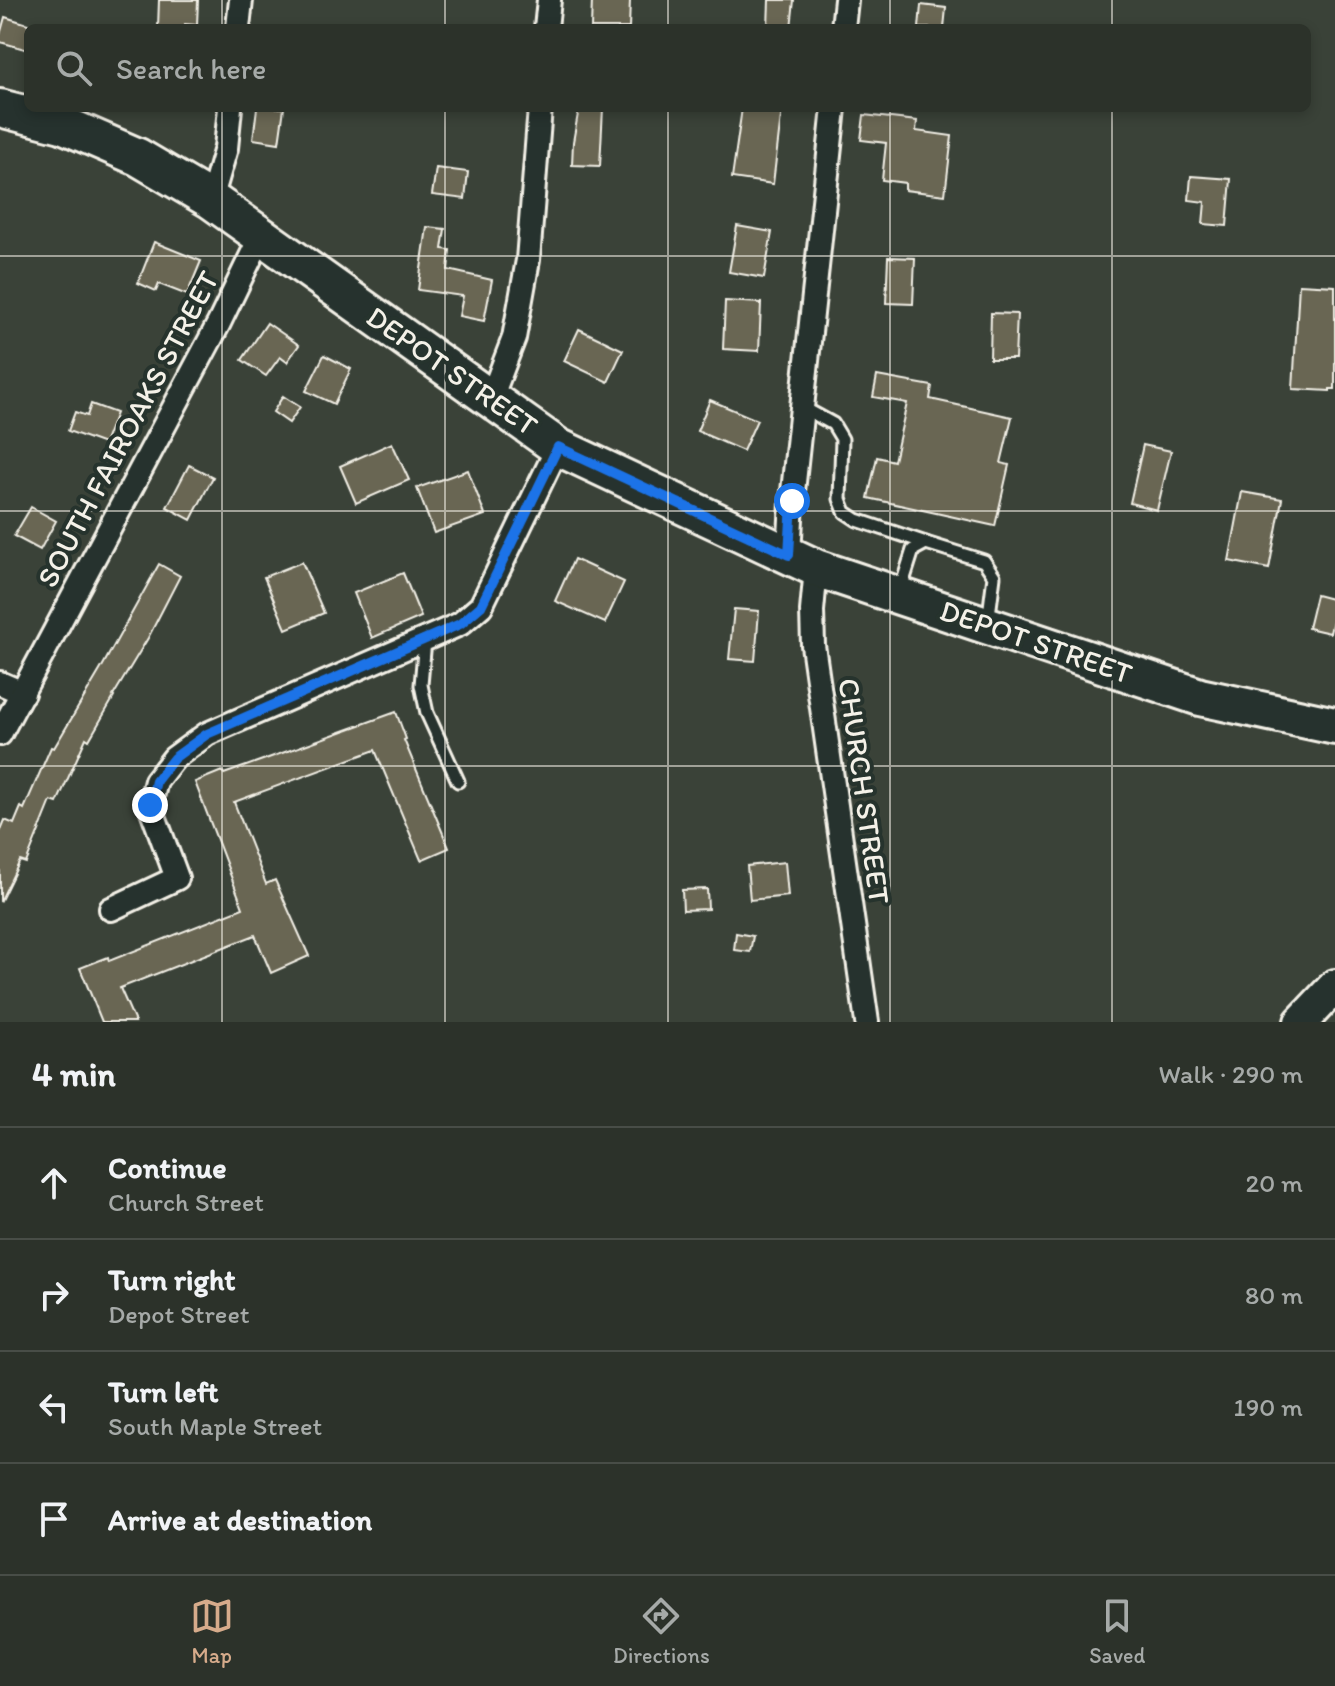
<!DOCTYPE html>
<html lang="en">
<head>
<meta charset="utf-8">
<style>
  :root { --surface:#2c322a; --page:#383e36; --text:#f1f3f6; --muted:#a6aaa8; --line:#484d47; --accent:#d6ab8b }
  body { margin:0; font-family:Itim,sans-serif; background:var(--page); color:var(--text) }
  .stop { position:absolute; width:24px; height:24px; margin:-18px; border:6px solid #1a73e8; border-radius:50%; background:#fff }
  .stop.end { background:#1a73e8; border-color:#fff; box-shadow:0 2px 8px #0008 }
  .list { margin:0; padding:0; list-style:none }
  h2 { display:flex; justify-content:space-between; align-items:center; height:104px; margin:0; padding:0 32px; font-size:34px }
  h2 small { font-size:26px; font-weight:400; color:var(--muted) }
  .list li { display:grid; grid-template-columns:52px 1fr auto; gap:24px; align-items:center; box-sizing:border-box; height:112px; padding:0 32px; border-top:2px solid var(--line) }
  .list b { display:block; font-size:30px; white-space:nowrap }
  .list p { margin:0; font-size:26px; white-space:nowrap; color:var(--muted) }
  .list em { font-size:26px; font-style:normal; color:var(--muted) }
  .icon { flex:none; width:44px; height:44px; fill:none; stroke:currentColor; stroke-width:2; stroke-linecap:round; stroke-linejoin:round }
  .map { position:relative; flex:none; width:1335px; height:1022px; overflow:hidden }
  .search { position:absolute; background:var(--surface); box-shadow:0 4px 12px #0003; left:24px; right:24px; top:24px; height:88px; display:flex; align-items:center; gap:20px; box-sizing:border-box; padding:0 28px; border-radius:12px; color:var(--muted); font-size:30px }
  .sheet { height:552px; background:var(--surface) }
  nav { display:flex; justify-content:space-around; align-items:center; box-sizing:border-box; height:112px; border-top:2px solid var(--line); background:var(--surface); font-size:22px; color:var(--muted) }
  nav a { display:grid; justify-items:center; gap:4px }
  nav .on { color:var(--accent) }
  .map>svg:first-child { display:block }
  .building { fill:#696653; stroke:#f4f1e8; stroke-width:2 }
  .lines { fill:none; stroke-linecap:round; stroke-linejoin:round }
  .lane-casing { stroke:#f4f1e8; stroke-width:17 }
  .street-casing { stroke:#f4f1e8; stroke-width:28 }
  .secondary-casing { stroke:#f4f1e8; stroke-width:38 }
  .primary-casing { stroke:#f4f1e8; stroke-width:42 }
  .lane { stroke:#26332d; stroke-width:11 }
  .street { stroke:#26332d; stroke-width:22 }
  .secondary { stroke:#26332d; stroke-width:32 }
  .primary { stroke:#26332d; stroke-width:36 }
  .route { stroke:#1a73e8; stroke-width:10 }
  .grid { fill:none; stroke:#f4f1e8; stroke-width:2; stroke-opacity:0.55 }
  .labels { text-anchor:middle; stroke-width:8; stroke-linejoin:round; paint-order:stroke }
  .street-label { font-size:30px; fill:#f4f1e8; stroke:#26332d }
</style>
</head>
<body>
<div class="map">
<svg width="1335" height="1022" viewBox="0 0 1335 1022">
  <rect width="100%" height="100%" fill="#3a4238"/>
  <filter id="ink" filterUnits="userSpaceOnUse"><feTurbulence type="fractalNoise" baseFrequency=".0125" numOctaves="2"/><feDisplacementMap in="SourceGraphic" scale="16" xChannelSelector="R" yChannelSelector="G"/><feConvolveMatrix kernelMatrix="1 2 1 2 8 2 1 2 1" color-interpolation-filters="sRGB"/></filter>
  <g filter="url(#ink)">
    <g class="building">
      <path d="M 159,0 L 198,0 L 197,25 L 185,24 L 185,28 L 158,28 Z"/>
      <path d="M 592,0 L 630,0 L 629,28 L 591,28 Z"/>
      <path d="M 769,0 L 794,0 L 791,28 L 768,28 Z"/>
      <path d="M 921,5 L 946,8 L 944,28 L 919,28 Z"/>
      <path d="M 5,17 L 28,24 L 28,50 L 0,42 L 0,35 Z"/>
      <path d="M 257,108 L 284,108 L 279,143 L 253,139 Z"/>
      <path d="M 579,108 L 603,108 L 600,166 L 572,165 L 573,142 Z"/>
      <path d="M 742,108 L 782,108 L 773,184 L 732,178 Z"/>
      <path d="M 864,115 L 917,121 L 916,131 L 952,136 L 945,195 L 905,190 L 905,183 L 882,180 L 886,143 L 861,140 Z"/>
      <path d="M 436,168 L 468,172 L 465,199 L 432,195 Z"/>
      <path d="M 1191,176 L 1231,179 L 1227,226 L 1203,224 L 1205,202 L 1189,200 Z"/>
      <path d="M 737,226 L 772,232 L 764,278 L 729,272 Z"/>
      <path d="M 427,227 L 445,229 L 442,249 L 450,250 L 448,270 L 492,280 L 484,321 L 459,316 L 463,296 L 418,290 Z"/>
      <path d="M 154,242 L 201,261 L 187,295 L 159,284 L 156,291 L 138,283 Z"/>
      <path d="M 888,257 L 915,258 L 913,304 L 886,303 Z"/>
      <path d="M 1299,284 L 1335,286 L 1335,389 L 1330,389 L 1330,391 L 1293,389 Z"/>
      <path d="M 725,301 L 761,303 L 759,351 L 723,349 Z"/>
      <path d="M 991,313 L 1017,314 L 1015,359 L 990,359 Z"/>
      <path d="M 267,323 L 299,345 L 287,362 L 280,357 L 266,376 L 242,360 Z"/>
      <path d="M 579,329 L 623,350 L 608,382 L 564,361 Z"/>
      <path d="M 324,355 L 351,369 L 334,404 L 306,391 Z"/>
      <path d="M 877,376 L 932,386 L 930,399 L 1012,417 L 1001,463 L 1009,465 L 995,526 L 868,498 L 877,457 L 894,461 L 907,403 L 873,397 Z"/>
      <path d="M 283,396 L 300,407 L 289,423 L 273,412 Z"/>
      <path d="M 710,400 L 757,420 L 743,451 L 697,431 Z"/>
      <path d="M 91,404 L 116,413 L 104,444 L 68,431 L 75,412 L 87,416 Z"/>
      <path d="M 392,443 L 409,480 L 356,503 L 340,466 Z"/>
      <path d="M 1143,445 L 1171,451 L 1157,510 L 1130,503 Z"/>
      <path d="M 189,465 L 213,477 L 191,520 L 167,507 Z"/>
      <path d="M 468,470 L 485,515 L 434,533 L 417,488 Z"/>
      <path d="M 1242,492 L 1282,499 L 1269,569 L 1229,561 Z"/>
      <path d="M 31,507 L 56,521 L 40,550 L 14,536 Z"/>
      <path d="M 574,559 L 624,582 L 605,623 L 555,601 Z"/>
      <path d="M 302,562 L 324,613 L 286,629 L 264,577 Z"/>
      <path d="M 159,564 L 180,576 L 148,638 L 113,696 L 114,697 L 89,740 L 86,738 L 57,803 L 51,801 L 26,863 L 20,861 L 0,902 L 0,832 L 5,820 L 14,824 L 21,807 L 24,809 L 51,747 L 54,748 L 102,667 Z"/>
      <path d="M 403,573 L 421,617 L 372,638 L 354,593 Z"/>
      <path d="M 1316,595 L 1335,600 L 1335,612 L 1330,633 L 1308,628 Z"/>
      <path d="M 734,609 L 759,611 L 755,661 L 729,659 Z"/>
      <path d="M 396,712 L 406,739 L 404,740 L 449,848 L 421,860 L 375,750 L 234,802 L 266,884 L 275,880 L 309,956 L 271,973 L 255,935 L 120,988 L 135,1022 L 102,1022 L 80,968 L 108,957 L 109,961 L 243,908 L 195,782 L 222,771 L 224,774 Z"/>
      <path d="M 785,862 L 788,896 L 750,900 L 747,866 Z"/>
      <path d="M 707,889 L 708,909 L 683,910 L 682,890 Z"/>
      <path d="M 736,933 L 753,936 L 750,952 L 734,950 Z"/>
    </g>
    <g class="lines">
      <defs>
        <g id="lane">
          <path d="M 802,407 L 833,424 L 842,439 L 840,499 L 845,512 L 857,520 L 926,543"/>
          <path d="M 900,591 L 913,550 L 926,543 L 984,561 L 994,576 L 988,623"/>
          <path d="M 425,640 L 421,685 L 427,713 L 458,781"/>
        </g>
        <g id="street">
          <path d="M 238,28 L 241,0"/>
          <path d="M 546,28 L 549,0"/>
          <path d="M 843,28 L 846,0"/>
          <path d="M 211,200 L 226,148 L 230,108"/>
          <path d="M 491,398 L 514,338 L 528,260 L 540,108"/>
          <path d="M 789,555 L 792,501 L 834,108"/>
          <path d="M 816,568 L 812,611 L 813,645 L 867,1022"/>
          <path d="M 0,683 L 23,693"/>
          <path d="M 0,734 L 219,323 L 261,236"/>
          <path d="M 111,909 L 177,878 L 150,805 L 156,781 L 174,758 L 207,734 L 460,624 L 481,606 L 558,447"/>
        </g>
        <path id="secondary" d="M 1301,1022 L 1335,986"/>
        <path id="primary" d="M 0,108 L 62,124 L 138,157 L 211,200 L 558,447 L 816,568 L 1200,697 L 1335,726"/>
      </defs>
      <use href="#lane" class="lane-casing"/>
      <use href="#street" class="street-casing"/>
      <use href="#secondary" class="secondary-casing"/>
      <use href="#primary" class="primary-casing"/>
      <use href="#lane" class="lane"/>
      <use href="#street" class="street"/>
      <use href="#secondary" class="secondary"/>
      <use href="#primary" class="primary"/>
    </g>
  </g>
  <g class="lines" filter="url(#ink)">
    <path class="route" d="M 150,805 L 156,781 L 174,758 L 207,734 L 460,624 L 481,606 L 558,447 L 789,555 L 792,501"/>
  </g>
  <path class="grid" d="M 222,0 L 222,28M 445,0 L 445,28M 668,0 L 668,28M 890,0 L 890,28M 1112,0 L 1112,28M 222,108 L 222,1022M 445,108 L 445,1022M 668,108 L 668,1022M 890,108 L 890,1022M 1112,108 L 1112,1022M 0,256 L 1335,256M 0,511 L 1335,511M 0,766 L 1335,766"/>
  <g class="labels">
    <g class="street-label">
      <text transform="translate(452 371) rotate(35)" y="10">DEPOT STREET</text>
      <text transform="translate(128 429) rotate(-62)" y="10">SOUTH FAIROAKS STREET</text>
      <text transform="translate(1036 642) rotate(19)" y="10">DEPOT STREET</text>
      <text transform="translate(864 791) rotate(82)" y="10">CHURCH STREET</text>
    </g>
  </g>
</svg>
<div class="stop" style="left:792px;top:501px"></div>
<div class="stop end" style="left:150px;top:805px"></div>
<div class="search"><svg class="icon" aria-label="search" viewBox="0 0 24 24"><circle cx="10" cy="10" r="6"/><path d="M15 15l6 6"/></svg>Search here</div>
</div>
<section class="sheet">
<h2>4 min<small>Walk · 290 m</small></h2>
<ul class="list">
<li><svg class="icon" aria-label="ahead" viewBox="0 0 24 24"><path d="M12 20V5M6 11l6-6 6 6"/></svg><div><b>Continue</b><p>Church Street</p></div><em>20 m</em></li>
<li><svg class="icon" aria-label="right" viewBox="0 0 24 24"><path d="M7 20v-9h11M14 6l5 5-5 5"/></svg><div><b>Turn right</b><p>Depot Street</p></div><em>80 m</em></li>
<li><svg class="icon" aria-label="left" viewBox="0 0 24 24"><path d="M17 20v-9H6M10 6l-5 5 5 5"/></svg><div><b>Turn left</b><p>South Maple Street</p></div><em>190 m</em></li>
<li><svg class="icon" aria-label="arrive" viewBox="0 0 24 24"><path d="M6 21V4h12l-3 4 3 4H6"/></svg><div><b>Arrive at destination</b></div></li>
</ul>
</section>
<nav>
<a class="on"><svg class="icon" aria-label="map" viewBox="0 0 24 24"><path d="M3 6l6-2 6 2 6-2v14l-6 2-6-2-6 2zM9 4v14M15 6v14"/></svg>Map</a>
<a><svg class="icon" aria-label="directions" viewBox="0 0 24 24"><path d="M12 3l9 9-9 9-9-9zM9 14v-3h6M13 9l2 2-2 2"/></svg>Directions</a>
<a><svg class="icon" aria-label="saved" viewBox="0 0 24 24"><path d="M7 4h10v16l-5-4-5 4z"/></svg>Saved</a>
</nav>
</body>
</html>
